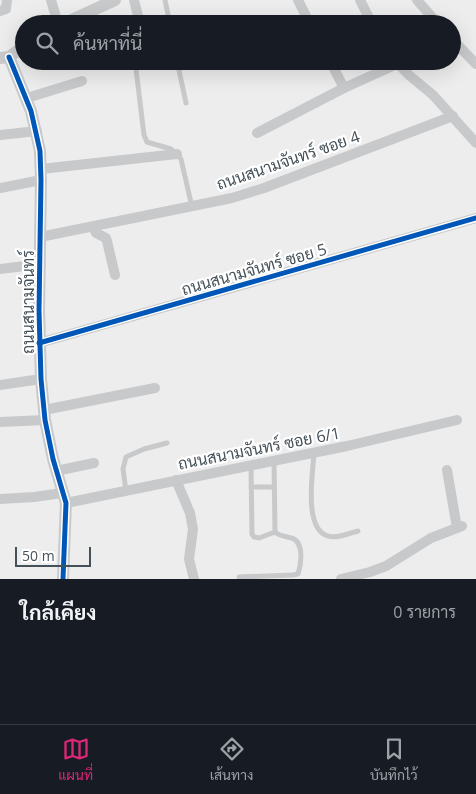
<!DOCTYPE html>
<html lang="th">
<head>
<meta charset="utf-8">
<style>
  :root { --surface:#171b24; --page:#242831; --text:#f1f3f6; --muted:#9ea1a6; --line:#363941; --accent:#db2777 }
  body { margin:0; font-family:"Open Sans",Sarabun,sans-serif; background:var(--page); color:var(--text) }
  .scale { position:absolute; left:15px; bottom:12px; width:76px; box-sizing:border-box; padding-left:5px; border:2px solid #455159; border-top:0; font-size:14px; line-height:18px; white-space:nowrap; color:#455159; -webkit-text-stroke:4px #fff; paint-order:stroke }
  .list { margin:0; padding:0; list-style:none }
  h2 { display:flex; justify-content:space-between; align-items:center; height:65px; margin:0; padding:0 20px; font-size:21px }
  h2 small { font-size:16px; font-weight:400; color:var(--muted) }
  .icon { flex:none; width:28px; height:28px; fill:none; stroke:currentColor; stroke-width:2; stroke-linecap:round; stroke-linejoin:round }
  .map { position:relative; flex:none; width:476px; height:579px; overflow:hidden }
  .search { position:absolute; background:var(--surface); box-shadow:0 5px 20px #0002; left:15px; right:15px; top:15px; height:55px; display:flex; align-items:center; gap:12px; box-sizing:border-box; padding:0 18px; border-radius:28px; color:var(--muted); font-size:19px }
  .sheet { height:145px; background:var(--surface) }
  nav { display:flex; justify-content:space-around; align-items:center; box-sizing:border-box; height:70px; border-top:1px solid var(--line); background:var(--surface); font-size:14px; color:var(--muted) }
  nav a { display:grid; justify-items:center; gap:2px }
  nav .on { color:var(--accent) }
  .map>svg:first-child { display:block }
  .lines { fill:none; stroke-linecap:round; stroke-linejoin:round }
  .service { stroke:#c7c9cb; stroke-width:5 }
  .minor { stroke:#c7c9cb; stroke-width:10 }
  .tertiary { stroke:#c7c9cb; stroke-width:12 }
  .cycleway-casing { stroke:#fff; stroke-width:8 }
  .cycleway { stroke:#0057b8; stroke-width:5 }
  .labels { text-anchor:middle; stroke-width:4.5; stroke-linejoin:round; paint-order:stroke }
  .street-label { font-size:16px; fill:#455159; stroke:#fff }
</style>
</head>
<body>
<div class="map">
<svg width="476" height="579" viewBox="0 0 476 579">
  <rect width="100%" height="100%" fill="#eeeded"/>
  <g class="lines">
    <g class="service">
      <path d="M 165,0 L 170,24"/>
      <path d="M 159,61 L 141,66 L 136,69 L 144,135 L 147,142 L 171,149 L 181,159 L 192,207"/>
      <path d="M 177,61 L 186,103"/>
      <path d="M 314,453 C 313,472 303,529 328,536 C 337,539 350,533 358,531"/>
      <path d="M 251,465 L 252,534 L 254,537 L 259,538 L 275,532"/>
      <path d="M 251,487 L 274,487"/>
      <path d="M 126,491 L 123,469 L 126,457 L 144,449 L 167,443"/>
      <path d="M 239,577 L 293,575 L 298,574 C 301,565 304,545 294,539 C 288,536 280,537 275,532 L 274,461"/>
    </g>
    <g class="minor">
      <path d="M 51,0 L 58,24"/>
      <path d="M 134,0 L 140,24"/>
      <path d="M 298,0 L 310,24"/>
      <path d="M 360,0 L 372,24"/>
      <path d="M 417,0 L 438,24"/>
      <path d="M 0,11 L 6,9 L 7,0"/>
      <path d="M 452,39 L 476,64"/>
      <path d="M 330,61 L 344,88"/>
      <path d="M 395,61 L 410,76 L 433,95 L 476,143"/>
      <path d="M 27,98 L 82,81"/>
      <path d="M 257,133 L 344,88 L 397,64"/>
      <path d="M 0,135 L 37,131"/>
      <path d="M 41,169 L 177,154"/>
      <path d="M 0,188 L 41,180"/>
      <path d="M 93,227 L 96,233 L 106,238 L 107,241 L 115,275"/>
      <path d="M 40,237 L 232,198 L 264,188 L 453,116"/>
      <path d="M 0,269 L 41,264"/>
      <path d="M 39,343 L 476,218"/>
      <path d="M 0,385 L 41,379"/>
      <path d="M 44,410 L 155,388"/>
      <path d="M 0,422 L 45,420"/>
      <path d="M 447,470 L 457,528"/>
      <path d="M 56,471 L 94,463"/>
      <path d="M 176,480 L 190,513 L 193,529 L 189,559 L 194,579"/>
      <path d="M 0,499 L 34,497 L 62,493"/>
      <path d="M 66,503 L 347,446 L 457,420"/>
      <path d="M 341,579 L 370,572 L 386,566 L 431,538 L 462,526"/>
    </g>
    <g class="tertiary">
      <path d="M 63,24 L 115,0"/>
      <path d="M 9,57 L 31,111 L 40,151 L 41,180 L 39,311 L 41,379 L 45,420 L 53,459 L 66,503 L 63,579"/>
      <path d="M 0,58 L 9,57 L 24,46"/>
    </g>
    <defs>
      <g id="cycleway">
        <path d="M 9,57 L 31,111 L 40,151 L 41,180 L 39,311 L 41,379 L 45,420 L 53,459 L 66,503 L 63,579"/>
        <path d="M 39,343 L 476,218"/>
      </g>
    </defs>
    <use href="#cycleway" class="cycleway-casing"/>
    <use href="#cycleway" class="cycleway"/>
  </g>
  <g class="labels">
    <g class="street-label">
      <text transform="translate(288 160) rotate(-19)" y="6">ถนนสนามจันทร์ ซอย 4</text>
      <text transform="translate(254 269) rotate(-16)" y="6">ถนนสนามจันทร์ ซอย 5</text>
      <text transform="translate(28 302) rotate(-90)" y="6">ถนนสนามจันทร์</text>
      <text transform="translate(259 448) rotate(-11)" y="6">ถนนสนามจันทร์ ซอย 6/1</text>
    </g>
  </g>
</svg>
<div class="scale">50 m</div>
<div class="search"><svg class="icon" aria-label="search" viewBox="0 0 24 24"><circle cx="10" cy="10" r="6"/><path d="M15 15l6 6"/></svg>ค้นหาที่นี่</div>
</div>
<section class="sheet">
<h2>ใกล้เคียง<small>0 รายการ</small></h2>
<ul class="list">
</ul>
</section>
<nav>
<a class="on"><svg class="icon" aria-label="map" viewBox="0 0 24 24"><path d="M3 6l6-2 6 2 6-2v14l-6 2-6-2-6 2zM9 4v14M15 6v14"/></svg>แผนที่</a>
<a><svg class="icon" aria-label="directions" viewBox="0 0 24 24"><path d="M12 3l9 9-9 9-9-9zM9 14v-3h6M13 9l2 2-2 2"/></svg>เส้นทาง</a>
<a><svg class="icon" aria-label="saved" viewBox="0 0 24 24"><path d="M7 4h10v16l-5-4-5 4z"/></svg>บันทึกไว้</a>
</nav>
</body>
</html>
